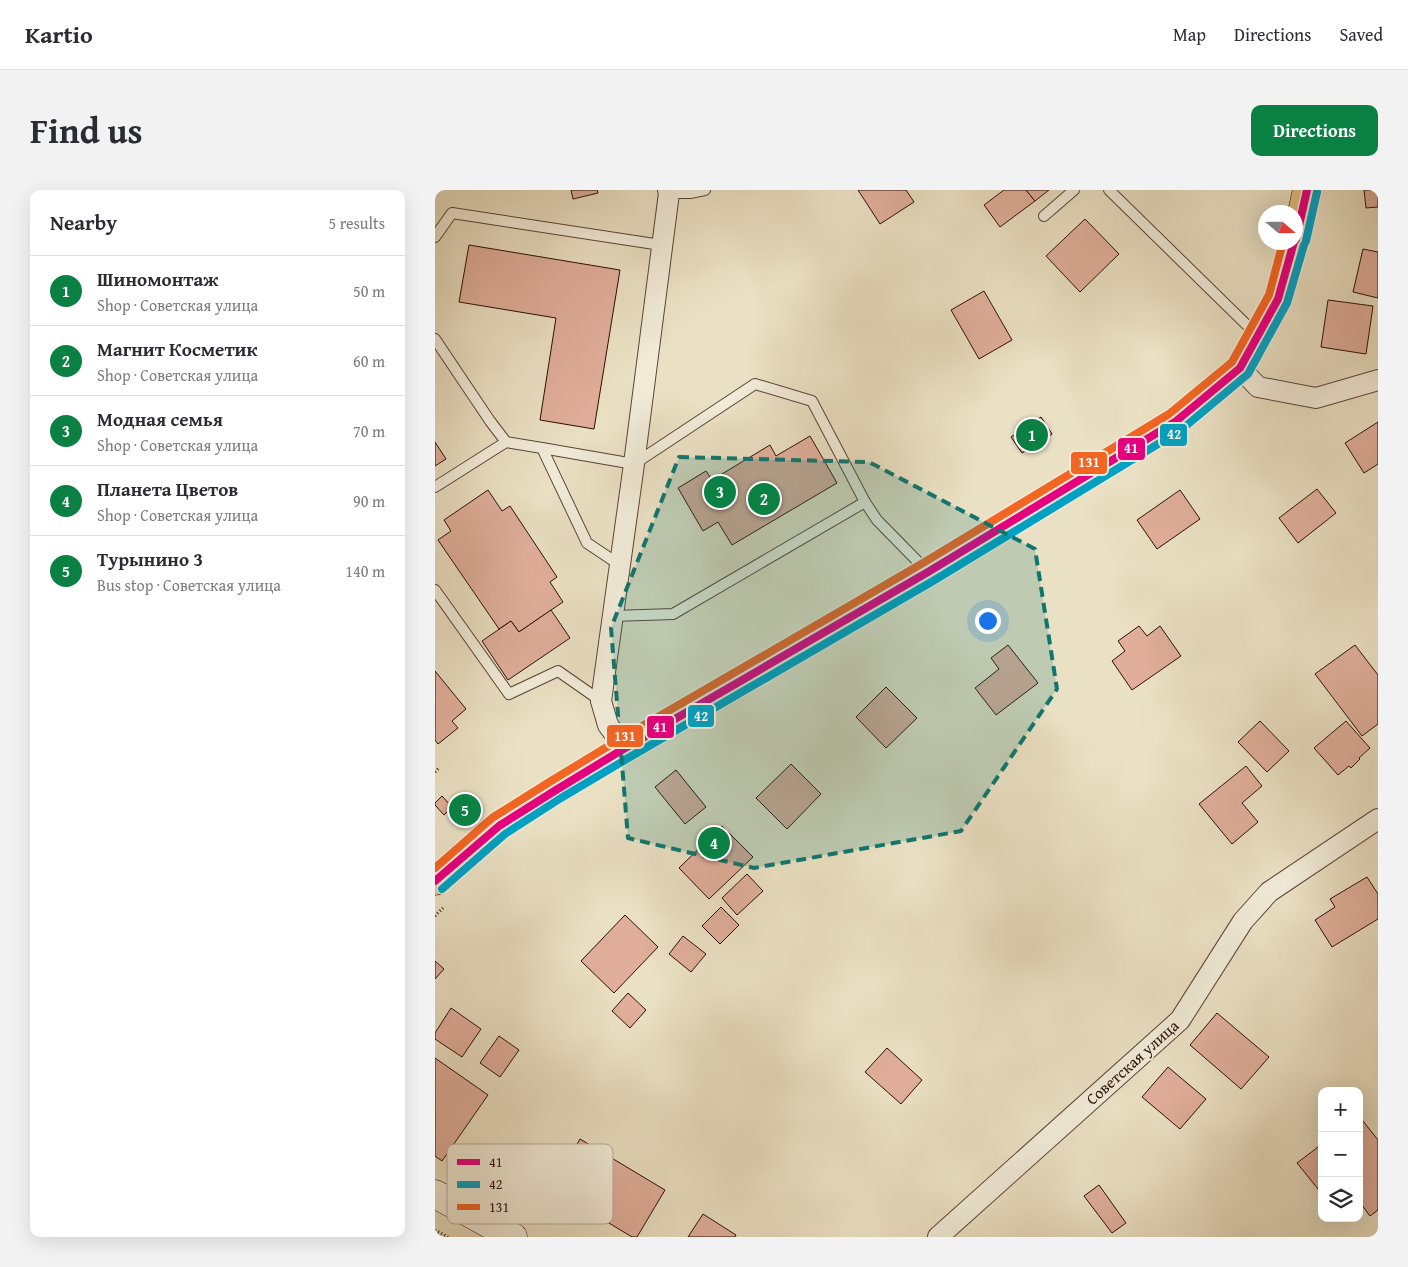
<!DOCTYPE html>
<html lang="en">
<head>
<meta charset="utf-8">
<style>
  :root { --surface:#fff; --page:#f2f2f3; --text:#2b2b33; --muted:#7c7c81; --line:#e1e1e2; --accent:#0b8043 }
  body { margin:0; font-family:"Gentium Book Plus",serif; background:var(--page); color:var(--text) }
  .controls { position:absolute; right:15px; bottom:15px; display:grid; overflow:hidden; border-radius:10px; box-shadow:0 5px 20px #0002 }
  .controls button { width:45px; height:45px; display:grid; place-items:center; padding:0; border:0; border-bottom:1px solid var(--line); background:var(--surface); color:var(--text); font:25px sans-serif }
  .compass { position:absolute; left:823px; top:15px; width:45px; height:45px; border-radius:50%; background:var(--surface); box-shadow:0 5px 20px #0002; rotate:110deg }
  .you { position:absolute; left:552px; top:430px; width:18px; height:18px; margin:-12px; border:4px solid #fff; border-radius:50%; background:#1a73e8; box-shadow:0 0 0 8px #1a73e833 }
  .badge { display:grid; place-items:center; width:32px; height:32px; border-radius:50%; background:var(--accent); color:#fff; font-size:16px; font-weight:700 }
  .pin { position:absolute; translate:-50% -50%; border:2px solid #fff; box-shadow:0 1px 5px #0006 }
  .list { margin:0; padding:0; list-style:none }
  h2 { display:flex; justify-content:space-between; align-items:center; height:65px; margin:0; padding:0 20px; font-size:21px }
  h2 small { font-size:16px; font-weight:400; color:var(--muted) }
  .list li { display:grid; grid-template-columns:32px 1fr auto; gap:15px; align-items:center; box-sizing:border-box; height:70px; padding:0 20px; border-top:1px solid var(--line) }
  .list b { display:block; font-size:19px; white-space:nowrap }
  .list p { margin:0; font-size:16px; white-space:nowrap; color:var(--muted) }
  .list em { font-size:16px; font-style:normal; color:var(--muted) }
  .icon { flex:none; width:28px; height:28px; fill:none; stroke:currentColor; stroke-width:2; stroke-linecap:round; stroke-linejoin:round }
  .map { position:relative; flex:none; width:943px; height:1047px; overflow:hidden; border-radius:10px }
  header { display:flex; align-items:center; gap:30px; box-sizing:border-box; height:70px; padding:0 25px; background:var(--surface); border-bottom:1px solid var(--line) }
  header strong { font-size:24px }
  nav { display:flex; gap:28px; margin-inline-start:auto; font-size:18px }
  .intro { display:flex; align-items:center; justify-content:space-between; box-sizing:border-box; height:120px; padding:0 30px }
  h1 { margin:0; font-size:35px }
  .button { padding:12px 22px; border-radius:10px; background:var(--accent); color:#fff; font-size:18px; font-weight:700 }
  main { display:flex; gap:30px; padding:0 30px }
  aside { flex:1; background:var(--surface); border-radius:10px; box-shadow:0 5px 20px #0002 }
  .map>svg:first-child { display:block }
  .building { fill:#e0ae9a; stroke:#2b0f04 }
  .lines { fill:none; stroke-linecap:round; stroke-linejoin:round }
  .lane-casing { stroke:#5b4334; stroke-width:12 }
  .street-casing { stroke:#5b4334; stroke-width:22 }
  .secondary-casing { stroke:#2b0f04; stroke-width:29 }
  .primary-casing { stroke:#2b0f04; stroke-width:29 }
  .path { stroke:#2b0f04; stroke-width:3; stroke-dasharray:1 2.5; stroke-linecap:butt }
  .lane { stroke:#f1ebd8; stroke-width:10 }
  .street { stroke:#f1ebd8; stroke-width:20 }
  .secondary { stroke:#f1ebd8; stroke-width:28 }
  .primary { stroke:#e5c082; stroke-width:28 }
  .bus-1-casing { stroke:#f1ebd8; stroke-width:11 }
  .bus-2-casing { stroke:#f1ebd8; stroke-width:11 }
  .bus-3-casing { stroke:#f1ebd8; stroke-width:11 }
  .bus-1 { stroke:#e5007d; stroke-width:8 }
  .bus-2 { stroke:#02a1c4; stroke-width:8 }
  .bus-3 { stroke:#f26522; stroke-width:8 }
  .marked { fill:#0f766e; fill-opacity:0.2; stroke:#0f766e; stroke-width:4; stroke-dasharray:10 6; stroke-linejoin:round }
  .labels { text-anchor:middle; stroke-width:4; stroke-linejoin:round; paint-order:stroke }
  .street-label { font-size:16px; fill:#2b0f04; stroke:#f1ebd8 }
  .key { fill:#f1ebd8; stroke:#b6a998; stroke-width:1 }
  .key-label { font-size:14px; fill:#2b0f04 }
  .line-badge { stroke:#f1ebd8; stroke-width:2 }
  .badge-label { font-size:14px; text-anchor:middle; font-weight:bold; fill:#fff }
</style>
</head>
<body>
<header>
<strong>Kartio</strong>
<nav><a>Map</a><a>Directions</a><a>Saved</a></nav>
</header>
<div class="intro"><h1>Find us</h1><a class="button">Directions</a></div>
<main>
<aside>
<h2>Nearby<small>5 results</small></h2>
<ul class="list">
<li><span class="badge">1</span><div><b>Шиномонтаж</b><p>Shop · Советская улица</p></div><em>50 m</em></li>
<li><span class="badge">2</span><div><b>Магнит Косметик</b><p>Shop · Советская улица</p></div><em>60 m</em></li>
<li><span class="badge">3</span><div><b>Модная семья</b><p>Shop · Советская улица</p></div><em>70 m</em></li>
<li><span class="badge">4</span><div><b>Планета Цветов</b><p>Shop · Советская улица</p></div><em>90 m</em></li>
<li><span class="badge">5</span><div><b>Турынино 3</b><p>Bus stop · Советская улица</p></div><em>140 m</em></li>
</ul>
</aside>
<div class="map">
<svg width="943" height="1047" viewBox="0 0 943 1047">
  <rect width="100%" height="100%" fill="#eae0c3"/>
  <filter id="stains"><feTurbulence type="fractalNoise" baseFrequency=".004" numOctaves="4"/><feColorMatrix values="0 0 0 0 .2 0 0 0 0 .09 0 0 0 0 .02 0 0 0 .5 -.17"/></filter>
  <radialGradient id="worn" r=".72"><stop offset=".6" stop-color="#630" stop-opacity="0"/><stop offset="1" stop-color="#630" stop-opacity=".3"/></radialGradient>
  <g class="building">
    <path d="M 136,0 L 162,0 L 163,3 L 138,9 Z"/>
    <path d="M 423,0 L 471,0 L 479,12 L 445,34 Z"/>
    <path d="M 569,0 L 591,0 L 600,11 L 565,37 L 549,15 Z"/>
    <path d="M 591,0 L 614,0 L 600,11 Z"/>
    <path d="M 929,0 L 943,0 L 943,17 L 931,18 Z"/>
    <path d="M 650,29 L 684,64 L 645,102 L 611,66 Z"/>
    <path d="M 34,55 L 185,80 L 159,239 L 105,230 L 121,128 L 24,112 Z"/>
    <path d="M 928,59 L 943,62 L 943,108 L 918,102 Z"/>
    <path d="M 549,101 L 577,150 L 544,169 L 516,120 Z"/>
    <path d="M 893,110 L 938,116 L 931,164 L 886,157 Z"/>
    <path d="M 606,227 L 617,244 L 587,263 L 576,247 Z"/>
    <path d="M 943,232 L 943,274 L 929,283 L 910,253 Z"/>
    <path d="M 375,246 L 402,293 L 297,355 L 283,332 L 268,341 L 243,298 L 271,281 L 277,290 L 335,255 L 341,266 Z"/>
    <path d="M 0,252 L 11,269 L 0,276 Z"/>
    <path d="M 882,299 L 901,323 L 863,353 L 844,328 Z"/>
    <path d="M 53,300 L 67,321 L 75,316 L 122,387 L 115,392 L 128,412 L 84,442 L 76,431 L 64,439 L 3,350 L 16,341 L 9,330 Z"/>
    <path d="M 745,300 L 765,329 L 722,359 L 702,330 Z"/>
    <path d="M 116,420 L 135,448 L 73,490 L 47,451 L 76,431 L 84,442 Z"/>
    <path d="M 704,436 L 712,446 L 725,436 L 746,466 L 697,500 L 677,471 L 690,461 L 683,451 Z"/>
    <path d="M 573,455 L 603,493 L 561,525 L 540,498 L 564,479 L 556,468 Z"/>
    <path d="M 920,455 L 943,485 L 943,534 L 927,546 L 880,484 Z"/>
    <path d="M 0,481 L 31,519 L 17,531 L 23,538 L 3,554 L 0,550 Z"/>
    <path d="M 451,497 L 482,528 L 451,558 L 421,527 Z"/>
    <path d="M 825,531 L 854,561 L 832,582 L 803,552 Z"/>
    <path d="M 911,531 L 935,558 L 924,568 L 925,569 L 916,578 L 914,576 L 903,585 L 879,558 Z"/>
    <path d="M 356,574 L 386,604 L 352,639 L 321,608 Z"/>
    <path d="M 811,576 L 827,596 L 807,613 L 823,632 L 797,654 L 764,614 Z"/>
    <path d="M 241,580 L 271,617 L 250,634 L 220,597 Z"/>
    <path d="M 7,606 L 17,617 L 9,625 L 0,615 L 0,613 Z"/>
    <path d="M 287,636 L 318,667 L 274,709 L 244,678 Z"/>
    <path d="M 312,684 L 328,701 L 302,725 L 287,708 Z"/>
    <path d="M 932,687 L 943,704 L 943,729 L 897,757 L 880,730 L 900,717 L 895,709 Z"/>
    <path d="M 286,717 L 304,735 L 285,754 L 267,736 Z"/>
    <path d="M 190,725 L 223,757 L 179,803 L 146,771 Z"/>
    <path d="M 248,746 L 271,764 L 256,782 L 234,764 Z"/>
    <path d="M 0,771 L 9,779 L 0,789 Z"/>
    <path d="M 193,803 L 211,820 L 195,838 L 177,821 Z"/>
    <path d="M 16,818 L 46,839 L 27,867 L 0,849 L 0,843 Z"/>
    <path d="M 782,823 L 834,867 L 806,899 L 755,855 Z"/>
    <path d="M 64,846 L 84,860 L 65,887 L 45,873 Z"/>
    <path d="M 452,858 L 487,890 L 466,914 L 430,882 Z"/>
    <path d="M 0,868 L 53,905 L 7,971 L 0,966 Z"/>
    <path d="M 733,877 L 771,909 L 745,939 L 707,907 Z"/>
    <path d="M 924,926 L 943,950 L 943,1020 L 935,1026 L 926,1014 L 924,1015 Z"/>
    <path d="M 145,949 L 230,1000 L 202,1047 L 197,1047 L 116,998 Z"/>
    <path d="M 887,954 L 887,1004 L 862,973 Z"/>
    <path d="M 664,995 L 691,1033 L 677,1043 L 649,1006 Z"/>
    <path d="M 268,1024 L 301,1045 L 300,1047 L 253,1047 Z"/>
  </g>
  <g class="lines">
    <defs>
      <g id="lane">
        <path d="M 674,0 L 822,145"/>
        <path d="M 234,3 L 255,3 L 270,0"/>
        <path d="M 609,26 L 639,0"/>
        <path d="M 0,47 L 17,23 L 226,55"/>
        <path d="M 0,149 L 55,231 L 71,252 L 107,258 L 152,353 L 185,375"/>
        <path d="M 107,258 L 199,274 L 320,194 L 377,211 L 430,312"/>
        <path d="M 0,297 L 71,252"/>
        <path d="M 0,400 L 74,504 L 123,481 L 166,511"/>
        <path d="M 178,426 L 238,424 L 430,312 L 442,330 L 492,381"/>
      </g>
      <g id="street">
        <path d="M 805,178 L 823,197 L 881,208 L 943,190"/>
        <path d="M 190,558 L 173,535 L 166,511 L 199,274 L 234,3 L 233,0"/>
        <path d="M 503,1047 L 745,830 L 808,731 L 834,702 L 943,629"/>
      </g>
      <path id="secondary" d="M 0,1004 L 78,1047"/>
      <g id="primary">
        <path d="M 861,49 L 872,0"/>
        <path d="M 0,691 L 64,636 L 121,600 L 190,558 L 493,382 L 740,232 L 805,178 L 843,109 L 859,52"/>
      </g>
    </defs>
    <use href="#lane" class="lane-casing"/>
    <use href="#street" class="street-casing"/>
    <use href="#secondary" class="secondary-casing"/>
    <use href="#primary" class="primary-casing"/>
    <g class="path">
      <path d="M 0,582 L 4,578"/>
      <path d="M 0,726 L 8,718"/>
      <path d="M 0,1040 L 13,1047"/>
    </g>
    <use href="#lane" class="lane"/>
    <use href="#street" class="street"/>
    <use href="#secondary" class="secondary"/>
    <use href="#primary" class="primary"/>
    <defs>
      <g id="bus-1">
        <path d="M 861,49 L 872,0"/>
        <path d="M 0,691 L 64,636 L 121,600 L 190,558 L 493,382 L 740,232 L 805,178 L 843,109 L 859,52"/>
      </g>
      <g id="bus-2">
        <path d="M 871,51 L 882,2"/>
        <path d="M 7,699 L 70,644 L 126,608 L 195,567 L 498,391 L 746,240 L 813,184 L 852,113 L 869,55"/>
      </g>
      <path id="bus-3" d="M 0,678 L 57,628 L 116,591 L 185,549 L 488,373 L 734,224 L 797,172 L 834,105 L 848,52"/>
    </defs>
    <use href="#bus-1" class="bus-1-casing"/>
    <use href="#bus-2" class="bus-2-casing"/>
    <use href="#bus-3" class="bus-3-casing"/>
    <use href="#bus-1" class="bus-1"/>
    <use href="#bus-2" class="bus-2"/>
    <use href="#bus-3" class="bus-3"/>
  </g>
  <path class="marked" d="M 244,267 L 434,272 L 600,359 L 622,499 L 526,641 L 319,678 L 193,648 L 176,438 Z"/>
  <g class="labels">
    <g class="street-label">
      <text transform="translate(697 872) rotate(-42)" y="6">Советская улица</text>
    </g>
  </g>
  <rect x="12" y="954" width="166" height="80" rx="8" class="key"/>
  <rect x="22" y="969" width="23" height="6" fill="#e5007d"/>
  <rect x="22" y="991" width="23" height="7" fill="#02a1c4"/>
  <rect x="22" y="1014" width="23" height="6" fill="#f26522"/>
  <g class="key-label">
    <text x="54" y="977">41</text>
    <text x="54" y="999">42</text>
    <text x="54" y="1022">131</text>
  </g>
  <g class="line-badge">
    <rect x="724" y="233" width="29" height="24" rx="5" fill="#02a1c4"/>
    <rect x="682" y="247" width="29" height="24" rx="5" fill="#e5007d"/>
    <rect x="635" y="261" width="38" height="24" rx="5" fill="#f26522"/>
    <rect x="252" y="514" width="28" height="24" rx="5" fill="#02a1c4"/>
    <rect x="211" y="525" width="29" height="24" rx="5" fill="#e5007d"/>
    <rect x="171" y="534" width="38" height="24" rx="5" fill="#f26522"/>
  </g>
  <g class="badge-label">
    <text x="739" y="249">42</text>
    <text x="696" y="263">41</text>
    <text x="654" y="277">131</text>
    <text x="266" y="531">42</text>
    <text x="225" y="542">41</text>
    <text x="190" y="551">131</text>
  </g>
  <rect width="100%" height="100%" filter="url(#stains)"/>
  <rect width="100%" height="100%" fill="url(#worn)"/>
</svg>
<div class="controls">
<button>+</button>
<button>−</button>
<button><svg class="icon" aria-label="layers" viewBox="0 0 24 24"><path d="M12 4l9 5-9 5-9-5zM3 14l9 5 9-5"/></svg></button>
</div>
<svg class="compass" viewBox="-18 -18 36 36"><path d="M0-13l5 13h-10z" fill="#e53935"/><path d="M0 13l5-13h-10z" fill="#7c7c81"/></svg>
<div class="you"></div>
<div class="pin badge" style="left:597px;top:245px">1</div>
<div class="pin badge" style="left:329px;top:309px">2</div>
<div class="pin badge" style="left:285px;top:302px">3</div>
<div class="pin badge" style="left:279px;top:653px">4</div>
<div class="pin badge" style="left:30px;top:620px">5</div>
</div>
</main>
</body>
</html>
